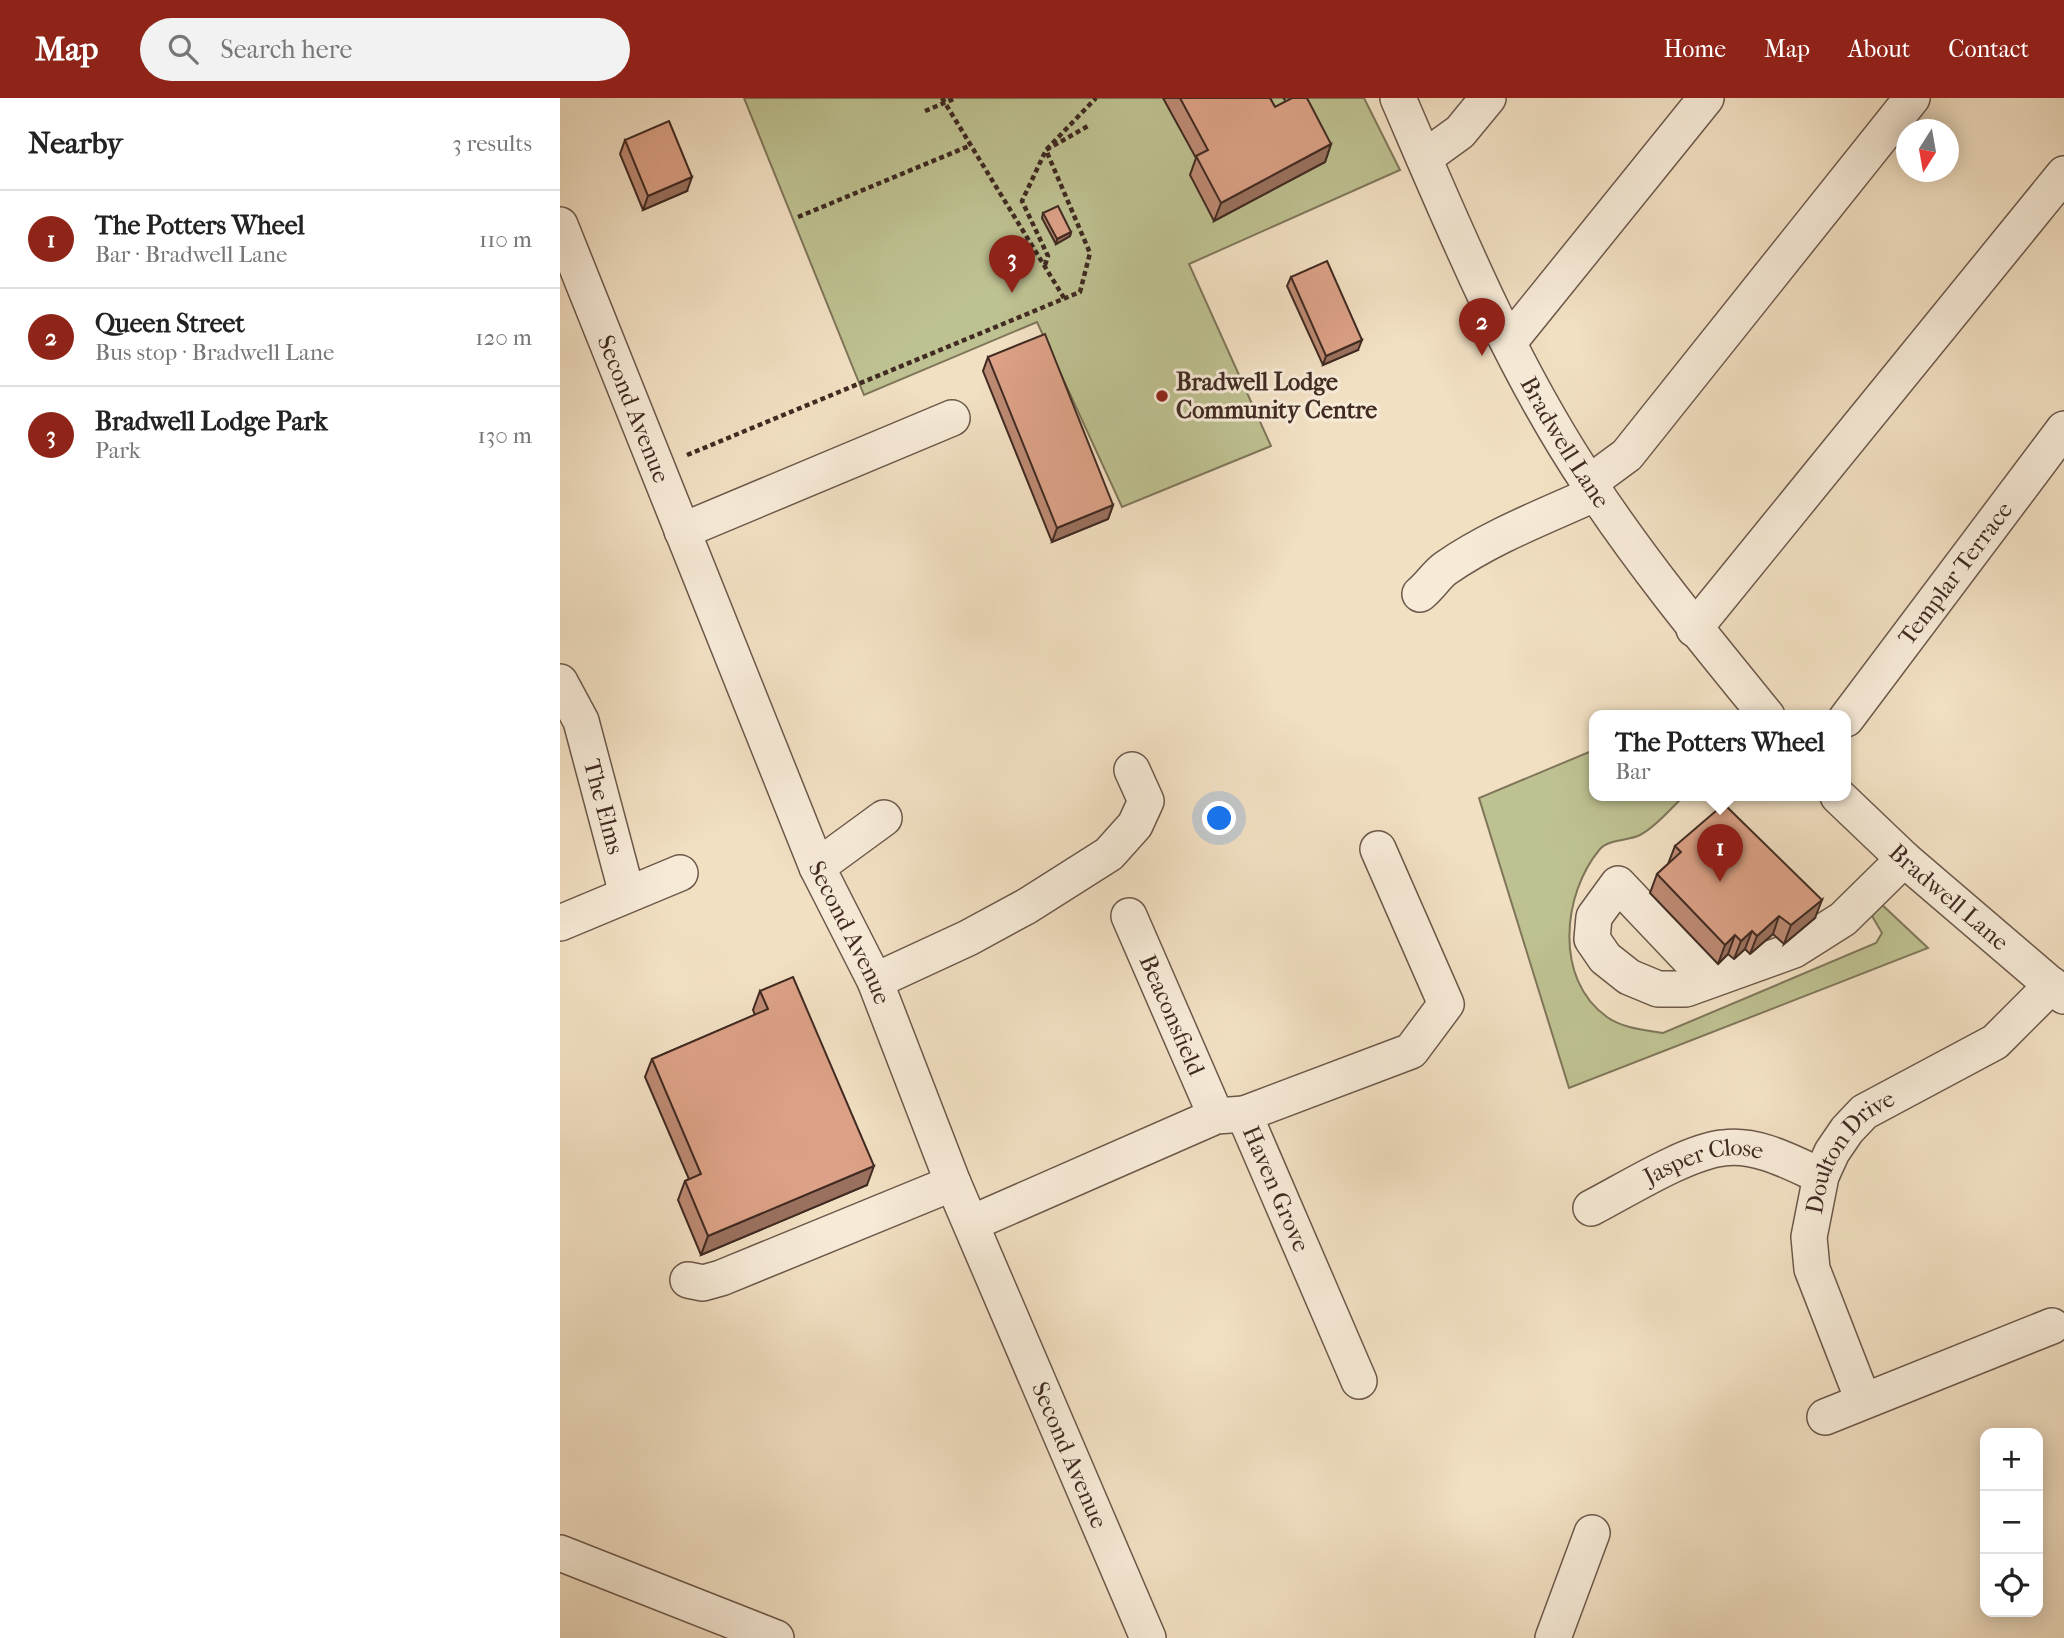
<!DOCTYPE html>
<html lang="en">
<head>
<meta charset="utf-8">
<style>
  :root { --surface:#fff; --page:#f2f2f2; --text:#222; --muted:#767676; --line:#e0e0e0; --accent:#8f2418 }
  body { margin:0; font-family:"IM FELL French Canon",serif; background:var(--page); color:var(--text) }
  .controls { position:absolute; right:21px; bottom:21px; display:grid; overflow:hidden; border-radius:14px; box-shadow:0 4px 18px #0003 }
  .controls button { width:63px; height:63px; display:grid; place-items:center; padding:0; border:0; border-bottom:2px solid var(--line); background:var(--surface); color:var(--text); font:35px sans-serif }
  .compass { position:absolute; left:1336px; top:21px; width:63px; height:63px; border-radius:50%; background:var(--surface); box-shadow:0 4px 18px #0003; rotate:191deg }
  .you { position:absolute; left:660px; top:721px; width:24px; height:24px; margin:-18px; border:5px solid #fff; border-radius:50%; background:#1a73e8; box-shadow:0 0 0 10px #1a73e833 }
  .badge { display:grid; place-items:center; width:46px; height:46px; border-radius:50%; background:var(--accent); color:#fff; font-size:23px; font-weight:700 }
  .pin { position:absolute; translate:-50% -58px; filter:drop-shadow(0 2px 4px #0008) }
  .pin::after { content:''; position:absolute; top:37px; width:24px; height:21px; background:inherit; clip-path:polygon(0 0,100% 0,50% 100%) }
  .popup { position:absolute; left:1029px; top:612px; width:262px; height:91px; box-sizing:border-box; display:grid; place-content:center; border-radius:14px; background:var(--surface); filter:drop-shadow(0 2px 5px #0005); font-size:23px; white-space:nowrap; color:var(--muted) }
  .popup b { font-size:26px; color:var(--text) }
  .popup::after { content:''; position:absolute; left:50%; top:100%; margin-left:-14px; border:14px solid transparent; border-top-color:var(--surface) }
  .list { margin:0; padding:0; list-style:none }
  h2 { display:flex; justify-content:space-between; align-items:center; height:91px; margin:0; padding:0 28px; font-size:30px }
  h2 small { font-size:23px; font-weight:400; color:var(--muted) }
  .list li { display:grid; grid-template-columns:46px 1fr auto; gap:21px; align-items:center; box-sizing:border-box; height:98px; padding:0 28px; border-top:2px solid var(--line) }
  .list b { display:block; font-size:26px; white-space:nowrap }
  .list p { margin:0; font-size:23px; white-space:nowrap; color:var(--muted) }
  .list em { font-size:23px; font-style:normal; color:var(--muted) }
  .icon { flex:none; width:38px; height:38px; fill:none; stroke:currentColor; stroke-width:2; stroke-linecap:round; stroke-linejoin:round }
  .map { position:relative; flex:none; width:1504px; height:1540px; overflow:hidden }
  header { display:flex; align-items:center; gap:42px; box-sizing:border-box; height:98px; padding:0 35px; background:var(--accent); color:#fff }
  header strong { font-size:33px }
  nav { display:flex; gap:38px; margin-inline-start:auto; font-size:24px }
  .search { width:490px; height:63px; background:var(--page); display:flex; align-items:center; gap:18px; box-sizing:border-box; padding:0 24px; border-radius:38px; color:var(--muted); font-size:26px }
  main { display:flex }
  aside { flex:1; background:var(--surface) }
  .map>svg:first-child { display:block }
  .green { fill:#bec191; stroke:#7f765a; stroke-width:2 }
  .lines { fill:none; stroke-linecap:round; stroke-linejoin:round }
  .minor-casing { stroke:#6c584a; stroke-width:38 }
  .path { stroke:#402a22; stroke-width:4.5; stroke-dasharray:5 3.5; stroke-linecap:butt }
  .minor { stroke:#f7ebd8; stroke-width:35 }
  .wall { fill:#bd8a73; stroke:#402a22; stroke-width:2 }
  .shaded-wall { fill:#9a715e; stroke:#402a22; stroke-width:2 }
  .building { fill:#dca186; stroke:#402a22; stroke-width:2 }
  .poi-dot { fill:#8f2418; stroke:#f7ebd8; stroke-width:2.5 }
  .labels { text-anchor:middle; stroke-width:6; stroke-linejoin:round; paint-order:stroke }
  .poi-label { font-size:24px; font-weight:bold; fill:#402a22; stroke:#f7ebd8; text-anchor:start }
  .street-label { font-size:24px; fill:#402a22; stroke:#f7ebd8 }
</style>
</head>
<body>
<header>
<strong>Map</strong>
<div class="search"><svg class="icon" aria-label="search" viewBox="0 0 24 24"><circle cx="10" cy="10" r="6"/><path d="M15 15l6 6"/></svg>Search here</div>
<nav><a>Home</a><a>Map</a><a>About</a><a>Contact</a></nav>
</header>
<main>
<aside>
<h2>Nearby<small>3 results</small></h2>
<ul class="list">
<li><span class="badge">1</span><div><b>The Potters Wheel</b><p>Bar · Bradwell Lane</p></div><em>110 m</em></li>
<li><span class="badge">2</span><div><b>Queen Street</b><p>Bus stop · Bradwell Lane</p></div><em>120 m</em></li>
<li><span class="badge">3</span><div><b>Bradwell Lodge Park</b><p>Park</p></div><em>130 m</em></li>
</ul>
</aside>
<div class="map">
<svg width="1504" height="1540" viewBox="0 0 1504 1540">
  <rect width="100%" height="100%" fill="#f2e0c3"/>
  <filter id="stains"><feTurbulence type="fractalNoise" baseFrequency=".00286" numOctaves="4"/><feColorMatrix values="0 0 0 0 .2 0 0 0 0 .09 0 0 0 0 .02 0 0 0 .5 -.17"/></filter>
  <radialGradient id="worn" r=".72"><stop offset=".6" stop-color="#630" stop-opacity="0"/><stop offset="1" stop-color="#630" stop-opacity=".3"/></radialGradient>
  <g class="green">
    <path d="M 184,0 L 804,0 L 840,72 L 629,166 L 711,348 L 562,409 L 477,224 L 304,297 Z"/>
    <path d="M 1034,652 L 1034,698 L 1124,698 C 1111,710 1096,729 1080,737 C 1068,743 1049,741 1040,751 C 1002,796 994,882 1047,919 C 1062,930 1085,932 1103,935 L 1316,845 L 1322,835 L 1312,818 L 1319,804 L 1368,850 L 1009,990 L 919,700 Z"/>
  </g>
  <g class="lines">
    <defs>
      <g id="minor">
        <path id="s1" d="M 838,0 C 894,130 950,267 1029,385 C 1083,467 1145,542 1207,618"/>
        <path d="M 864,60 L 900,34 L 928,0"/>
        <path id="s2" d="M 0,127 L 257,769 L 315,883 L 393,1085 L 588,1540"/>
        <path d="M 949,244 L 1146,0"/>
        <path d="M 1029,385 L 1067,357 L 1352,0"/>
        <path d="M 122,433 L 392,320"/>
        <path d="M 860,496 C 870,488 877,476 886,470 C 932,438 986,418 1036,395"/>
        <path d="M 1134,531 L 1504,76"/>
        <path id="s3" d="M 0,584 L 21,623 L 67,796"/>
        <path id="s4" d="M 1286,621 L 1504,331"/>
        <path id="s5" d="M 1278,698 L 1344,761 L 1504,898"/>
        <path d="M 257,769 L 324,720"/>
        <path id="s6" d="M 569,818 L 656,1018"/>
        <path d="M 0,825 L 120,775"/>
        <path d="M 1149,882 L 1058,786 L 1034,819 L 1032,841 L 1045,860 L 1069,879 L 1098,891 L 1126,891 L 1234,852 L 1283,821 L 1344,761"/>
        <path d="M 315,883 L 408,840 L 467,808 L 549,756 L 575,727 L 586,703 L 572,672"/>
        <path d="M 684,1016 L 851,953 L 886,906 L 818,751"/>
        <path id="s7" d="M 1031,1110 C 1066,1092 1126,1054 1163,1050 C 1197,1045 1232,1065 1261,1078"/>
        <path id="s8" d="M 412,1125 L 656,1018 L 684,1016 L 799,1283"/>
        <path d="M 128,1182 L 143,1185 L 161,1180 L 393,1085"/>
        <path id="s9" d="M 1303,1302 L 1252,1171 L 1249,1139 L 1261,1078 L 1272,1054 L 1287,1032 L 1304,1014 L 1435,944 L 1492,887"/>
        <path d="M 1265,1319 L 1492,1228"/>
        <path d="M 0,1455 L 216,1540"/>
        <path d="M 993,1540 L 1032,1435"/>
      </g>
    </defs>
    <use href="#minor" class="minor-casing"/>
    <g class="path">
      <path d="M 382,0 L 504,200"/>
      <path d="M 723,1 L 725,0"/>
      <path d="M 365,13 L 396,0"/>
      <path d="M 238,119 L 409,48"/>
      <path d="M 485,167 L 488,158 L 462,103 L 486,52 L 536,0"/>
      <path d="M 127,357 L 520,194 L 530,155 L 486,52 L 528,28"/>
    </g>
    <use href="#minor" class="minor"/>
  </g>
  <g class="wall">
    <path d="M 603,0 L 710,0 L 715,9 L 771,46 L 765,64 L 654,123 L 630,77 L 636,60 Z"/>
    <path d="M 65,42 L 127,93 L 83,112 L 60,56 Z"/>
    <path d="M 483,115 L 511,134 L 510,138 L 496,146 L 482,120 Z"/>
    <path d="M 731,179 L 798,252 L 763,267 L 727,188 Z"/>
    <path d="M 428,259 L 553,407 L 548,421 L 492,444 L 423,273 Z"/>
    <path d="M 1115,748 L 1255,820 L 1224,846 L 1213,836 L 1190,856 L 1185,851 L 1174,861 L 1168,856 L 1158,866 L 1090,795 L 1097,776 L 1108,766 Z"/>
    <path d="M 200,893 L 307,1087 L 141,1157 L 118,1102 L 125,1083 L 129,1081 L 85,979 L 92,961 L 195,917 L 193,912 Z"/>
  </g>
  <g class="shaded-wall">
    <path d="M 771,46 L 765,64 L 654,123 L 661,105 Z"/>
    <path d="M 132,79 L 127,93 L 83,112 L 88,98 Z"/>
    <path d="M 511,134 L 510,138 L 496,146 L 497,141 Z"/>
    <path d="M 802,242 L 798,252 L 763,267 L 766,258 Z"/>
    <path d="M 553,407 L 548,421 L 492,444 L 497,430 Z"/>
    <path d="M 1262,802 L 1255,820 L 1224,846 L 1231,827 Z"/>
    <path d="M 1219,818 L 1213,836 L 1190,856 L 1197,838 Z"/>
    <path d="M 1192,833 L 1185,851 L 1174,861 L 1181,843 Z"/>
    <path d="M 1175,837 L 1168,856 L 1158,866 L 1165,847 Z"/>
    <path d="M 314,1068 L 307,1087 L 141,1157 L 148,1138 Z"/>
  </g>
  <g class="building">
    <path d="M 620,0 L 710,0 L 715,9 L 732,0 L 747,0 L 771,46 L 661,105 L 636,58 L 648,52 Z"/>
    <path d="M 109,23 L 132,79 L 88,98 L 65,42 Z"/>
    <path d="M 498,108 L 511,134 L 497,141 L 483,115 Z"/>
    <path d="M 767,163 L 802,242 L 766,258 L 731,179 Z"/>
    <path d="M 485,236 L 553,407 L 497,430 L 428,259 Z"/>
    <path d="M 1164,706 L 1262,802 L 1231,827 L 1219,818 L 1197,838 L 1192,833 L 1181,843 L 1175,837 L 1165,847 L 1097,776 L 1121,754 L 1115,748 Z"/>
    <path d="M 233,879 L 314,1068 L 148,1138 L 125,1083 L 141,1076 L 92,961 L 208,911 L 200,893 Z"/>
  </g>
  <circle class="poi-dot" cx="602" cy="298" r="7"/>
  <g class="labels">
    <g class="poi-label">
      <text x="616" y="292">Bradwell Lodge<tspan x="616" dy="28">Community Centre</tspan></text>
    </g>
    <g class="street-label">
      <text dy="8" stroke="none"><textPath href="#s2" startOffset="198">Second Avenue</textPath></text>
      <text dy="8" stroke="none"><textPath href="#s1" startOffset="383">Bradwell Lane</textPath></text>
      <text dy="8" stroke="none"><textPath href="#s4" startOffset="182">Templar Terrace</textPath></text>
      <text dy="8" stroke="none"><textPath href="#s3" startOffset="133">The Elms</textPath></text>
      <text dy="8" stroke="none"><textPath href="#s5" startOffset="150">Bradwell Lane</textPath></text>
      <text dy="8" stroke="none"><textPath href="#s2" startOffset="765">Second Avenue</textPath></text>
      <text dy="8" stroke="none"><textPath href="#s6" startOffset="108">Beaconsfield</textPath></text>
      <text dy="8" stroke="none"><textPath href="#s9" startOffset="271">Doulton Drive</textPath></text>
      <text dy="8" stroke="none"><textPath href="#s7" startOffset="124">Jasper Close</textPath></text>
      <text dy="8" stroke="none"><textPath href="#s8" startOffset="376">Haven Grove</textPath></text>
      <text dy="8" stroke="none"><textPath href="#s2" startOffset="1332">Second Avenue</textPath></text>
    </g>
  </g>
  <rect width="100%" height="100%" filter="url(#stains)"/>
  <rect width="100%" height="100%" fill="url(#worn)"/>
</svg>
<div class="controls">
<button>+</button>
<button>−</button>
<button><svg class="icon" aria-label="locate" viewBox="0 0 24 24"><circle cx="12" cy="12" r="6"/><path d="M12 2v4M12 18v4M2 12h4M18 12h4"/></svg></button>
</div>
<svg class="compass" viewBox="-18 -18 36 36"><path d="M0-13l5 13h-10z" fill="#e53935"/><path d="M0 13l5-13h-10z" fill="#767676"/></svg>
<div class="you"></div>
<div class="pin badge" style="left:1160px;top:784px">1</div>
<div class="popup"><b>The Potters Wheel</b>Bar</div>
<div class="pin badge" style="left:922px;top:258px">2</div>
<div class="pin badge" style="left:452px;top:195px">3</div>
</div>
</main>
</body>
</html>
